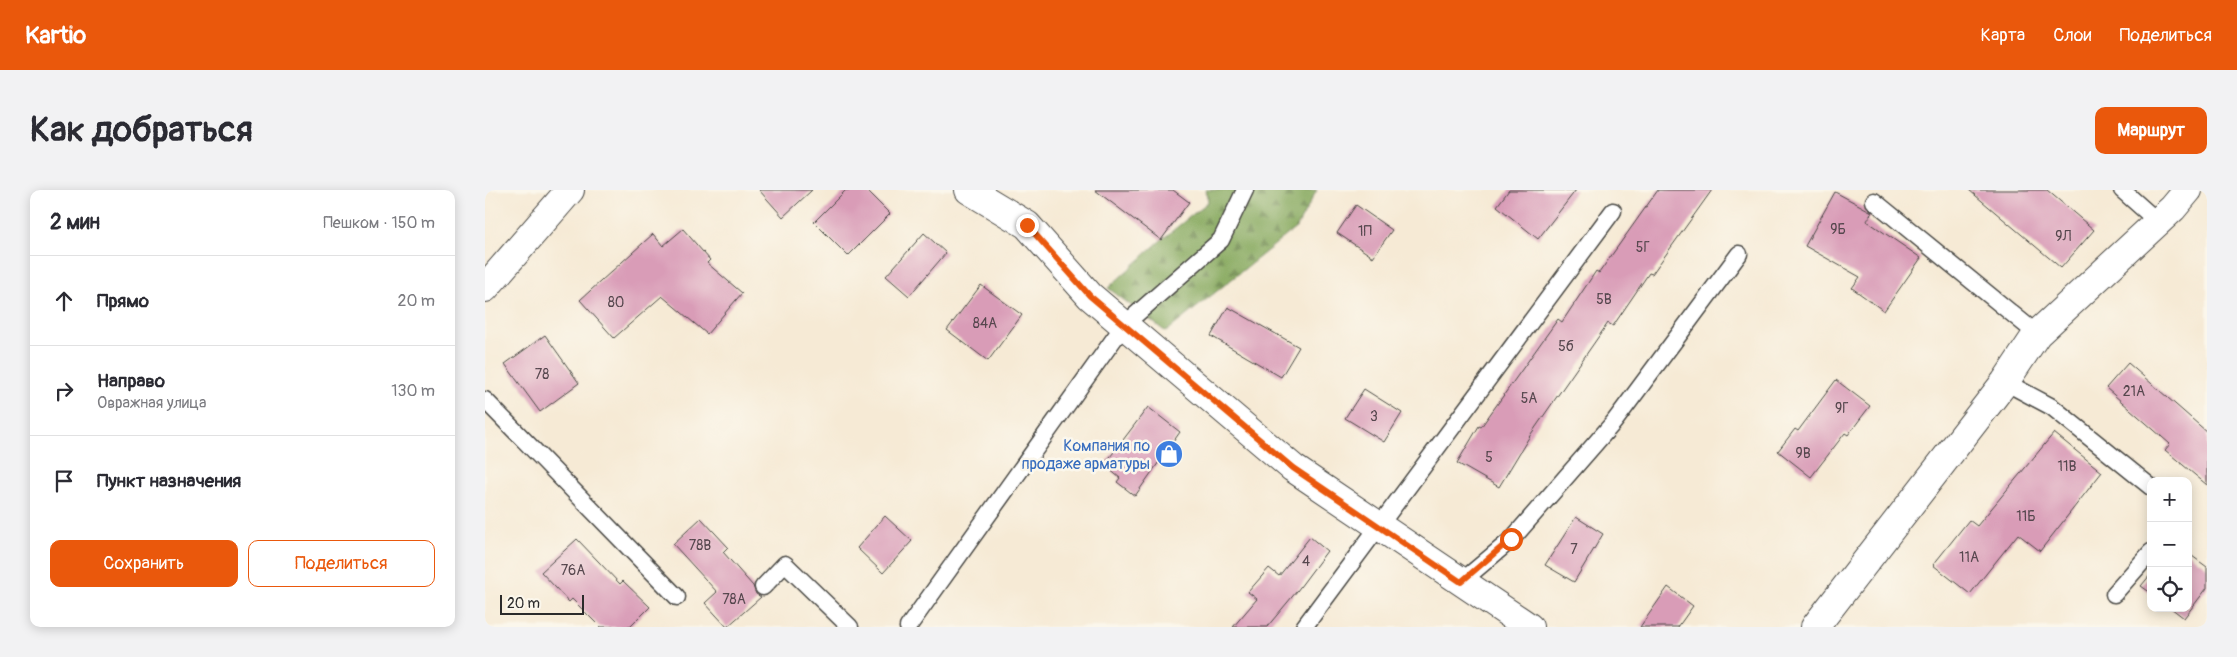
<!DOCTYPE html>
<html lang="ru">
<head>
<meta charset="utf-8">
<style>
  :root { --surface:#fff; --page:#f2f2f3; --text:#2b2b33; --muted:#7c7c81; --line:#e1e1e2; --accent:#ea580c }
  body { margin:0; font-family:Pangolin,sans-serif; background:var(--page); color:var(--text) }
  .controls { position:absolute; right:15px; bottom:15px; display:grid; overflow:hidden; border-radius:10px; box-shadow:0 2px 12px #0003 }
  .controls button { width:45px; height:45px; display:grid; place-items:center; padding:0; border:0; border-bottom:1px solid var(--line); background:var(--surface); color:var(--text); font:25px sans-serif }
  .scale { position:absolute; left:15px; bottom:12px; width:84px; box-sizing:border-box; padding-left:5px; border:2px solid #2b2b2b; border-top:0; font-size:14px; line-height:18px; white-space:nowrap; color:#2b2b2b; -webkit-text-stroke:4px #fbf7ec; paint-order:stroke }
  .stop { position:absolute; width:15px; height:15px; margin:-11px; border:4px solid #ea580c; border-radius:50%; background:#fff }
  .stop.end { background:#ea580c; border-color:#fff; box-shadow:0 1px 5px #0008 }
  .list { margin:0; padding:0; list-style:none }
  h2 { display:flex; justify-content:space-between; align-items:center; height:65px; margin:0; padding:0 20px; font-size:21px }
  h2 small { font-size:16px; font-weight:400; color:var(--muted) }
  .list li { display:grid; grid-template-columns:32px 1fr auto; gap:15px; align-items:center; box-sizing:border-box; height:90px; padding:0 20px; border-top:1px solid var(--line) }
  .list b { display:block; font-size:19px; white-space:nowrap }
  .list p { margin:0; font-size:16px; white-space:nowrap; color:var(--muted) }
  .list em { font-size:16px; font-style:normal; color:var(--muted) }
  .actions { display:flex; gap:10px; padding:15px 20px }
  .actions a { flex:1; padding:11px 0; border:1px solid var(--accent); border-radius:10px; text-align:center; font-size:18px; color:var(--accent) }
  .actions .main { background:var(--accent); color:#fff }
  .icon { flex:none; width:28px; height:28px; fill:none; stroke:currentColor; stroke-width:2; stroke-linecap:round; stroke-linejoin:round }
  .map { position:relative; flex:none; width:1722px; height:437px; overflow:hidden; border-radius:10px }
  header { display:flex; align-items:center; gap:30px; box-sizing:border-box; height:70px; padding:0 25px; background:var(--accent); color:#fff }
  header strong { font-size:24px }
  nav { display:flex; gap:28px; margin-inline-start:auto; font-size:18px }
  .intro { display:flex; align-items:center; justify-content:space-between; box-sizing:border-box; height:120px; padding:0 30px }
  h1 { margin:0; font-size:35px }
  .button { padding:12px 22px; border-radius:10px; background:var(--accent); color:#fff; font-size:18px; font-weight:700 }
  main { display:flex; gap:30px; padding:0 30px }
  aside { flex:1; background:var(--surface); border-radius:10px; box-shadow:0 2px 12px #0003 }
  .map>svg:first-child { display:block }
  .forest { fill:url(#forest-firs); stroke:#586944 }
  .building { fill:#d99cb7 }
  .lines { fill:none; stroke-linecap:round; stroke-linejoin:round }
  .service-casing { stroke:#494844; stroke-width:19 }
  .minor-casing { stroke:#494844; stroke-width:30 }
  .service { stroke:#fff; stroke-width:16 }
  .minor { stroke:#fff; stroke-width:28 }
  .route { stroke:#ea580c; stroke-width:6 }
  .labels { text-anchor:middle; stroke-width:5; stroke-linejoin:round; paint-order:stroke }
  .number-label { font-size:14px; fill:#56474e }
  .shop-label { font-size:16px; fill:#366cbe; stroke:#fbf7ec; text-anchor:end }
</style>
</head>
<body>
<header>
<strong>Kartio</strong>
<nav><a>Карта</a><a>Слои</a><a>Поделиться</a></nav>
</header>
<div class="intro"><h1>Как добраться</h1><a class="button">Маршрут</a></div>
<main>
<aside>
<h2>2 мин<small>Пешком · 150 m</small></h2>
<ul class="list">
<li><svg class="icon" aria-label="ahead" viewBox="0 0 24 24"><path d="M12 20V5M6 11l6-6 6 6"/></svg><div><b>Прямо</b></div><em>20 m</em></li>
<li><svg class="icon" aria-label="right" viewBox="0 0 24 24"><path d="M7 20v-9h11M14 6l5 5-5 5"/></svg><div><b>Направо</b><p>Овражная улица</p></div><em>130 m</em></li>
<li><svg class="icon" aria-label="arrive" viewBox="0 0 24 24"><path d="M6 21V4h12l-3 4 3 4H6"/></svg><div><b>Пункт назначения</b></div></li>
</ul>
<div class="actions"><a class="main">Сохранить</a><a>Поделиться</a></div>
</aside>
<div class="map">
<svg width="1722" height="437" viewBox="0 0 1722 437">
  <defs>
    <pattern id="forest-firs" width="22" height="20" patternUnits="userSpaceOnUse" patternTransform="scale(1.25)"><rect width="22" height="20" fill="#84a75c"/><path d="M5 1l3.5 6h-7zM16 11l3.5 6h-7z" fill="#6c884c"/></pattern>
  </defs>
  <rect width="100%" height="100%" fill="#fbf7ec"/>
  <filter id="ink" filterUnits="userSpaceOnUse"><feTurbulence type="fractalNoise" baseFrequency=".02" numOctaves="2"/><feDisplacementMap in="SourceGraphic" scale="10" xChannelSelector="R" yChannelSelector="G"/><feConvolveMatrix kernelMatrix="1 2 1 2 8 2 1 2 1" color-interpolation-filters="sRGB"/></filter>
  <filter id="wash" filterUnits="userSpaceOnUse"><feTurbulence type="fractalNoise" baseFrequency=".0096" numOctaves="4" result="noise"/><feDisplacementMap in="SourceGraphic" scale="20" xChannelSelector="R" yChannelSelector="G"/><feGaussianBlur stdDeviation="1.12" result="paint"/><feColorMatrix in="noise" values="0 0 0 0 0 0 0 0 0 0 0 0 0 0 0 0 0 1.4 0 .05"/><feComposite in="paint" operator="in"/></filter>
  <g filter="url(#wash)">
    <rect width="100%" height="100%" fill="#f6ead5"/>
    <path class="forest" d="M 721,0 L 832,0 L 812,37 L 681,142 L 623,98 L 676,50 L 723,12 Z"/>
    <g id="blocks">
      <g class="building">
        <path d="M 274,0 L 327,0 L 298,27 Z"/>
        <path d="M 361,0 L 381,0 L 405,24 L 363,66 L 329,32 Z"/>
        <path d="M 610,0 L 688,0 L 704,12 L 676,50 Z"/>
        <path d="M 1024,0 L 1091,0 L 1053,49 L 1012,16 Z"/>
        <path d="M 1173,0 L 1227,0 L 1167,84 L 1164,83 L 1128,136 L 1123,133 L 1046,244 L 1014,297 L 972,273 L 994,236 L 996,237 L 1073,129 L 1077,132 L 1111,81 L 1114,83 Z"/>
        <path d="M 1484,0 L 1562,0 L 1609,40 L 1576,78 Z"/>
        <path d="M 1350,2 L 1387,22 L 1382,31 L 1436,68 L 1399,121 L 1367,98 L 1375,87 L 1320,56 Z"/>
        <path d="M 871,15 L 907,40 L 888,67 L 852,43 Z"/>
        <path d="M 198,39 L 225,70 L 222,73 L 257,103 L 222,144 L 177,106 L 129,148 L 95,110 L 168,44 L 178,56 Z"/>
        <path d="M 439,43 L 461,63 L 424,106 L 401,86 Z"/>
        <path d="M 496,95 L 537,125 L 503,171 L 462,140 Z"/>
        <path d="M 743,117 L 814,157 L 796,187 L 726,146 Z"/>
        <path d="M 60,145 L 94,193 L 55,222 L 20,174 Z"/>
        <path d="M 1643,173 L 1722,242 L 1722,295 L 1680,260 L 1685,254 L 1621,198 Z"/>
        <path d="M 1351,190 L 1385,216 L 1363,245 L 1360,243 L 1326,287 L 1293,261 L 1310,239 L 1313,241 Z"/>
        <path d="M 879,199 L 917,223 L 899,252 L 860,228 Z"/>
        <path d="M 663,217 L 695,242 L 650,306 L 632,292 L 635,288 L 619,275 Z"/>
        <path d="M 1569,243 L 1617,282 L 1555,361 L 1533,344 L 1485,404 L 1448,375 L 1484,330 L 1492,336 Z"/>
        <path d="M 400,326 L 427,351 L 398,383 L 372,358 Z"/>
        <path d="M 1091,327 L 1118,344 L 1089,392 L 1060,375 Z"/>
        <path d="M 216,328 L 243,357 L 238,362 L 268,396 L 271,404 L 276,407 L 242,437 L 220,413 L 232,402 L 188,354 Z"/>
        <path d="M 825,347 L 842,361 L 812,401 L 782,437 L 748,437 L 772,409 L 763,402 L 784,378 L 794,386 Z"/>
        <path d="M 92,349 L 135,394 L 138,391 L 165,417 L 145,437 L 115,437 L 87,409 L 84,412 L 56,382 Z"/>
        <path d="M 1703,363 L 1722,377 L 1722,398 L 1699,428 L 1686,418 L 1703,418 Z"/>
        <path d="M 1666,384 L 1666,403 L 1656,396 Z"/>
        <path d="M 1183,397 L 1208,416 L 1193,437 L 1155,437 Z"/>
      </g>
    </g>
  </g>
  <g filter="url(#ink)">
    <use href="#blocks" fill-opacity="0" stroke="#494844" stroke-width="1"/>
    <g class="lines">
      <defs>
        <g id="service">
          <path d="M 1637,0 L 1673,32"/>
          <path d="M 1389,11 L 1552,144"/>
          <path d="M 1520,192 L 1567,217 L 1666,297"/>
          <path d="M 0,210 L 192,407"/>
          <path d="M 976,392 L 1027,349 L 1129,232 L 1254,64"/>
          <path d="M 278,397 L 300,374 L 365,437"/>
          <path d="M 1629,404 L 1666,362"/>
          <path d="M 423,437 L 639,135 L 736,50 L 760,0"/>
          <path d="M 819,437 L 1128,21"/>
        </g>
        <g id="minor">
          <path d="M 484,0 L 542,35 L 605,106 L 808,278 L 1044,437"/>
          <path d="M 0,98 L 85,0"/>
          <path d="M 1330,437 L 1520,192 L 1552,144 L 1688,18 L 1703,0"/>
        </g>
      </defs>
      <use href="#service" class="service-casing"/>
      <use href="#minor" class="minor-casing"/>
      <use href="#service" class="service"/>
      <use href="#minor" class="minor"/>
    </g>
  </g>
  <g class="lines" filter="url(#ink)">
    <path class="route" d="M 542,35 L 605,106 L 808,278 L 976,392 L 1026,349"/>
  </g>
  <defs>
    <symbol id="shop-disc" viewBox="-11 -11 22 22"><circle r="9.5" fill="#3f7fe0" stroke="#fbf7ec"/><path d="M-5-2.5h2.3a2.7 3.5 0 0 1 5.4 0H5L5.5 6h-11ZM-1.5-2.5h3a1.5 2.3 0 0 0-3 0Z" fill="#fff"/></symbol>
  </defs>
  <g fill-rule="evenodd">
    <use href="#shop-disc" x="668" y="248" width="32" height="32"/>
  </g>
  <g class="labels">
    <g class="number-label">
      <text x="1353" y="44">9Б</text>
      <text x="880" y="46">1П</text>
      <text x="1578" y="51">9Л</text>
      <text x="1158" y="62">5Г</text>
      <text x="1119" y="114">5В</text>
      <text x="131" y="117">80</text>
      <text x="500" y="138">84А</text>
      <text x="1081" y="161">5б</text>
      <text x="57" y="189">78</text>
      <text x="1649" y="206">21А</text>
      <text x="1044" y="213">5А</text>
      <text x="1357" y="223">9Г</text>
      <text x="889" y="231">3</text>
      <text x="1318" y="268">9В</text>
      <text x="1004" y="272">5</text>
      <text x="1582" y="281">11В</text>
      <text x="1541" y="331">11Б</text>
      <text x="215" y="360">78В</text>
      <text x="1089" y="364">7</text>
      <text x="1484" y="372">11А</text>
      <text x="821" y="376">4</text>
      <text x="88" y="385">76А</text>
      <text x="249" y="414">78А</text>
    </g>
    <g class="shop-label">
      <text x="665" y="261">Компания по<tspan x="665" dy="18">продаже арматуры</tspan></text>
    </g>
  </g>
</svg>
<div class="controls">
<button>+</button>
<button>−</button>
<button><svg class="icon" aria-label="locate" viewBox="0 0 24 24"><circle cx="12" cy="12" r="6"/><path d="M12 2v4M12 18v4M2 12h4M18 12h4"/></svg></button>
</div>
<div class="scale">20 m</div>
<div class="stop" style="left:1026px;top:349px"></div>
<div class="stop end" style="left:542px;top:35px"></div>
</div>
</main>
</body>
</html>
